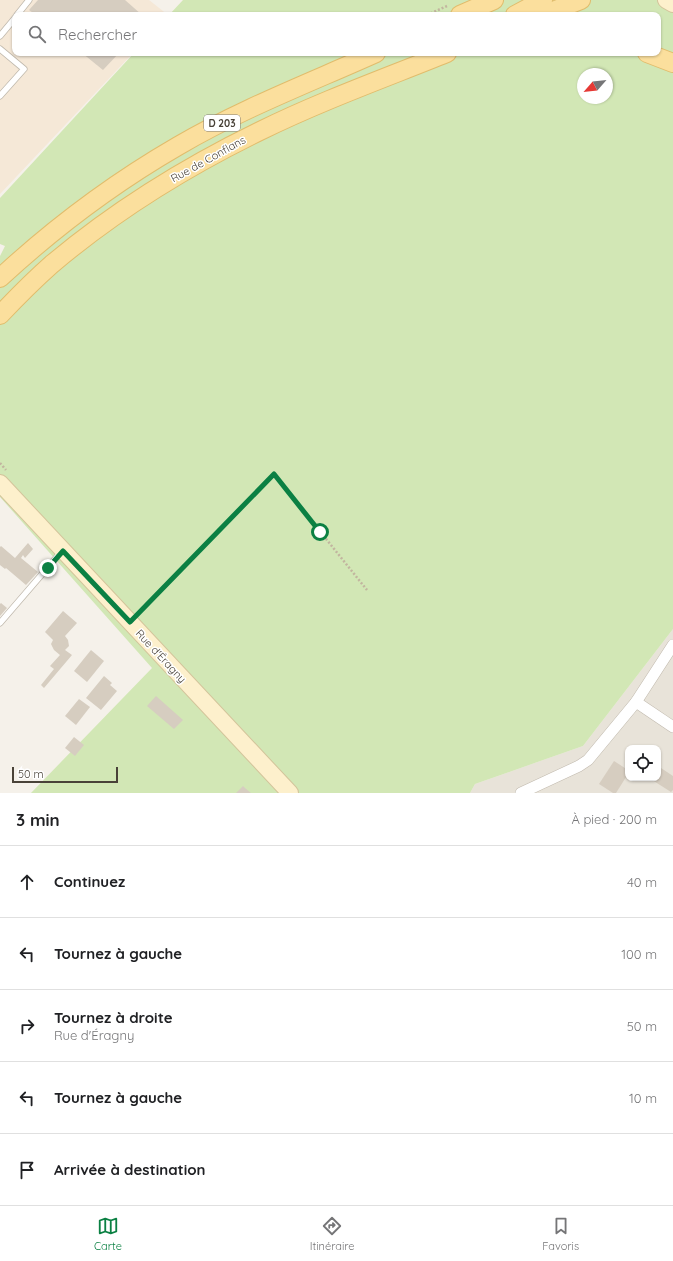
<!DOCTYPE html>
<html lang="fr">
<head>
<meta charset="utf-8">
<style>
  :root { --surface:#fff; --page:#f2f2f2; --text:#202124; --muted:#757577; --line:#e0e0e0; --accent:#0b8043 }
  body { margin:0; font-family:Quicksand,sans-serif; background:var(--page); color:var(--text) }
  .controls { position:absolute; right:12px; bottom:12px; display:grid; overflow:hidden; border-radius:8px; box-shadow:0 1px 3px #0004 }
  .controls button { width:36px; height:36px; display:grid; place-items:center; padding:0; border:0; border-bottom:1px solid var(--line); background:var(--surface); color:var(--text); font:20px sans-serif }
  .compass { position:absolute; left:577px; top:68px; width:36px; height:36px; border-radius:50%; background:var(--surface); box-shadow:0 1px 3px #0004; rotate:242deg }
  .scale { position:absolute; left:12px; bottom:10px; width:106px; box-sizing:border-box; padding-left:4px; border:2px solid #494238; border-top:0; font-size:11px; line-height:14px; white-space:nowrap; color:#494238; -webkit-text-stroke:3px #fff; paint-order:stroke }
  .stop { position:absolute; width:12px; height:12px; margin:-9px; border:3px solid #0b8043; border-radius:50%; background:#fff }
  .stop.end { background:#0b8043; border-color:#fff; box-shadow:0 1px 4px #0008 }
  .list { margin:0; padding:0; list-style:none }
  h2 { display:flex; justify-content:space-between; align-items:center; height:52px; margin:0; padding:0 16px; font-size:17px }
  h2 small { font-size:13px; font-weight:400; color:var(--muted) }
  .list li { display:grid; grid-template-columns:26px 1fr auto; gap:12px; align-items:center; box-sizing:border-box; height:72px; padding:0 16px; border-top:1px solid var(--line) }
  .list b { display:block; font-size:15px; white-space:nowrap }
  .list p { margin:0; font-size:13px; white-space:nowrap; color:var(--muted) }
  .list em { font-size:13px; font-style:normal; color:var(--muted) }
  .icon { flex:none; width:22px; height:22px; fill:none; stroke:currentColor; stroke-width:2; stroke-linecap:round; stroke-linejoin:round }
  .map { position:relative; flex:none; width:673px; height:793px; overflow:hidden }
  .search { position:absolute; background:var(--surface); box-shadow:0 1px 3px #0004; left:12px; right:12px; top:12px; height:44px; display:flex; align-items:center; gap:10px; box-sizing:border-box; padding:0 14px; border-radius:8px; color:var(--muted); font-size:15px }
  .sheet { height:412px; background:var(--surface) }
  nav { display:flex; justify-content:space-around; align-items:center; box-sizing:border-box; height:56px; border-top:1px solid var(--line); background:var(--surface); font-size:11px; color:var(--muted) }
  nav a { display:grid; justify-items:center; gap:2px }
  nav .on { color:var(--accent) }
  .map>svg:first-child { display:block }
  .residential { fill:#e8e3d9; fill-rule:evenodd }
  .commercial { fill:#f5e8d7 }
  .green { fill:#d2e7b5; fill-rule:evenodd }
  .building { fill:#d6cdc0 }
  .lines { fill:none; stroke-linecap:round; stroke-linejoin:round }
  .lane-casing { stroke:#c0b9ad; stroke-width:7 }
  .street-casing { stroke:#c0b9ad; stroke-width:12 }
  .secondary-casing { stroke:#d3c49b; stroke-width:18 }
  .primary-casing { stroke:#e1bc6c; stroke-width:20 }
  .path { stroke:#c2b59f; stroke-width:2.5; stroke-dasharray:2 2; stroke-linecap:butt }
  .lane { stroke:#fff; stroke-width:5.5 }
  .street { stroke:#fff; stroke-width:11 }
  .secondary { stroke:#fdf0cc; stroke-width:16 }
  .primary { stroke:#fbdf9d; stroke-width:18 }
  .route { stroke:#0b8043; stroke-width:5 }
  .labels { text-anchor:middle; stroke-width:3; stroke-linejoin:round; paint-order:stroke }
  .shield { fill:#fff; stroke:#807b74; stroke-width:1 }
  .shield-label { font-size:10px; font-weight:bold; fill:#494238 }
  .street-label { font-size:11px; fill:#494238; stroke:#fff }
</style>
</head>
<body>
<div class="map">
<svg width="673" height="793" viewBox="0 0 673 793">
  <rect width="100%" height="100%" fill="#f5f1ea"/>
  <path class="residential" d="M 673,629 L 673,793 L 470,793 L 475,784 L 583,746 ZM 628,748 L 658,748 L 658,778 L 628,778 Z"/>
  <path class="commercial" d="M 0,0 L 149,0 L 168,15 L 15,15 L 15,53 L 133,53 L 0,194 Z"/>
  <path class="green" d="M 183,0 L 673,0 L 673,629 L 583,746 L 475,784 L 470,793 L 31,793 L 152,668 L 0,497 L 0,256 L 5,246 L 0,244 L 0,198 L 134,53 L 658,53 L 658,15 L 169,15 ZM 583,74 L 607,74 L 607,98 L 583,98 Z"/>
  <g class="building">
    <path d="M 38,0 L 125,0 L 142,15 L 36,15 L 29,10 Z"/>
    <path d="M 82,53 L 119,53 L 103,70 Z"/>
    <path d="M 28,543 L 33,549 L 25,558 L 23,555 L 21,558 L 38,572 L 26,585 L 6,568 L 5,569 L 0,565 L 0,547 L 1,546 L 15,558 Z"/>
    <path d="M 1,603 L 7,608 L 0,616 L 0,604 Z"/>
    <path d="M 63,611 L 77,623 L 65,636 L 68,640 L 69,646 L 65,650 L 72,655 L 44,688 L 41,685 L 54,669 L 50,666 L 60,655 L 54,650 L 51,644 L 53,640 L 45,632 Z"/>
    <path d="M 91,650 L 104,661 L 87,682 L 74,671 Z"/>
    <path d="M 104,676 L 112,683 L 110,685 L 117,691 L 101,710 L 86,698 Z"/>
    <path d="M 156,696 L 183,720 L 174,729 L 147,706 Z"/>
    <path d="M 79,699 L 90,707 L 76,725 L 65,716 Z"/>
    <path d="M 74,737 L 84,745 L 75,756 L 65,748 Z"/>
    <path d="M 614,761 L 628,770 L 628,774 L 616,793 L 613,793 L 599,784 Z"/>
    <path d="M 658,766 L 673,776 L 673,790 L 671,792 L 649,778 L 658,778 Z"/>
    <path d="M 243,786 L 245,788 L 251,793 L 236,793 Z"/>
  </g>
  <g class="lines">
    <defs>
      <g id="lane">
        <path d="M 17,15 L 29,0"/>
        <path d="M 0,36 L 15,18"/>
        <path d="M 0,49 L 24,69 L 0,96"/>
        <path d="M 0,623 L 62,551"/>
      </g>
      <g id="street">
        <path d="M 636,702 L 673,727"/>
        <path d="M 521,793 L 579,766 L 588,760 L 636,702 L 673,645"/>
      </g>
      <g id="secondary">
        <path d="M 666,0 L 673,4"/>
        <path d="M 0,483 L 290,793"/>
      </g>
      <g id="primary">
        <path d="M 460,15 L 494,0"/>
        <path d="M 515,15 L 543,0"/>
        <path d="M 543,15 L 581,0"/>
        <path d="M 647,53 L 673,63"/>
        <path d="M 0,278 C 54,228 114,183 178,146 C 241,109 309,83 376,53"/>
        <path d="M 0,315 C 17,297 34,280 52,264 C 115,211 186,167 260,131 C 321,101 385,78 447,53"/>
      </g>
    </defs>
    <use href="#lane" class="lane-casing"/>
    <use href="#street" class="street-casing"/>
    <use href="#secondary" class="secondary-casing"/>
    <use href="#primary" class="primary-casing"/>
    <g class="path">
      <path d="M 427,15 L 447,6"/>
      <path d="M 0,463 L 6,470"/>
      <path d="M 139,612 L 274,474 L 367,590"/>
    </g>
    <use href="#lane" class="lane"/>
    <use href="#street" class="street"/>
    <use href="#secondary" class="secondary"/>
    <use href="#primary" class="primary"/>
  </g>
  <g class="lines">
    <path class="route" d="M 48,568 L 63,551 L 130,622 L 274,474 L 320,532"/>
  </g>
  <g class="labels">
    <rect class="shield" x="204" y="115" width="36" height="16" rx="3"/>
    <g class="shield-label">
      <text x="222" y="127">D 203</text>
    </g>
    <g class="street-label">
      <text transform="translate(208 159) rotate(-29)" y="4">Rue de Conflans</text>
      <text transform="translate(161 656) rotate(47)" y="4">Rue d'Éragny</text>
    </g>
  </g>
</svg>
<div class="controls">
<button><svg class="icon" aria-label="locate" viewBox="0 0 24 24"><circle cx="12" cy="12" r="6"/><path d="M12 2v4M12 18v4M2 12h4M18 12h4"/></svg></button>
</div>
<svg class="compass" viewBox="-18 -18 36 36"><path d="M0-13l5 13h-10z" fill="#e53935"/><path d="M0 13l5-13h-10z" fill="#757577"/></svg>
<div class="scale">50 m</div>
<div class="stop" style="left:320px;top:532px"></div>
<div class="stop end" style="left:48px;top:568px"></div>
<div class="search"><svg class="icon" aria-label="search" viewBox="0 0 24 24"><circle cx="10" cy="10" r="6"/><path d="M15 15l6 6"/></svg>Rechercher</div>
</div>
<section class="sheet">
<h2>3 min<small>À pied · 200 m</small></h2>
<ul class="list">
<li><svg class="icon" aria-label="ahead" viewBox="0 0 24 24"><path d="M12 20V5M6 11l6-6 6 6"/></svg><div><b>Continuez</b></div><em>40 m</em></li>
<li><svg class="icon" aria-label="left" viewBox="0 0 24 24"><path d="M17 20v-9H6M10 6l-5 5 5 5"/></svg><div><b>Tournez à gauche</b></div><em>100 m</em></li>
<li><svg class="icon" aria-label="right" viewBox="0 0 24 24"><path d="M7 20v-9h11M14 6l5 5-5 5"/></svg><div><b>Tournez à droite</b><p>Rue d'Éragny</p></div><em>50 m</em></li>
<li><svg class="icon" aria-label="left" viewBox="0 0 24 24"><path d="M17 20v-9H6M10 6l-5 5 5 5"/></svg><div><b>Tournez à gauche</b></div><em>10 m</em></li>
<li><svg class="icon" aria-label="arrive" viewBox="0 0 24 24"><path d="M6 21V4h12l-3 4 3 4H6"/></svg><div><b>Arrivée à destination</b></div></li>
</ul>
</section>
<nav>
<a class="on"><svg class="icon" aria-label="map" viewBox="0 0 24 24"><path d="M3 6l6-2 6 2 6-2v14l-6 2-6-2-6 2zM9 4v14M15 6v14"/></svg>Carte</a>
<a><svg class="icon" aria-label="directions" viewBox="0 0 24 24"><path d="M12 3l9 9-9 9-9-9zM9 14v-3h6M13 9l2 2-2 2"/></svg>Itinéraire</a>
<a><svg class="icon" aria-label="saved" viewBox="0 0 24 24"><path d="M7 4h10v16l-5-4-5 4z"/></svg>Favoris</a>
</nav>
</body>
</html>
